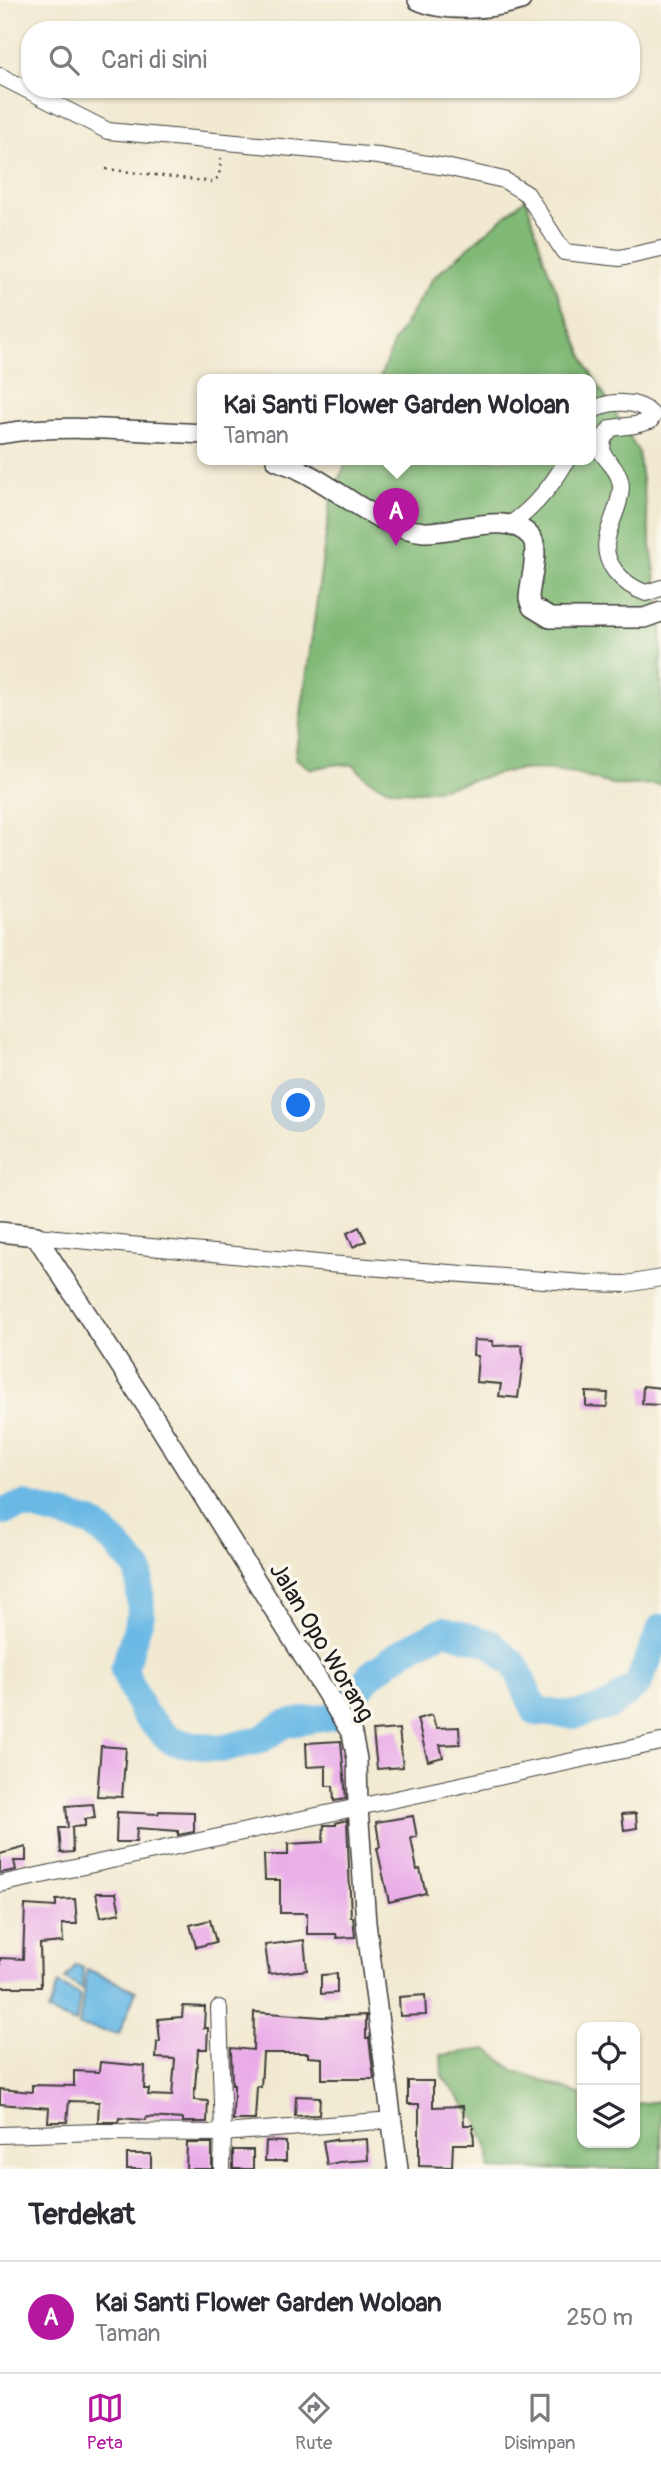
<!DOCTYPE html>
<html lang="id">
<head>
<meta charset="utf-8">
<style>
  :root { --surface:#fff; --page:#f7f7f7; --text:#2b2b33; --muted:#7c7c81; --line:#e1e1e2; --accent:#b5179e }
  body { margin:0; font-family:Pangolin,sans-serif; background:var(--page); color:var(--text) }
  .controls { position:absolute; right:21px; bottom:21px; display:grid; overflow:hidden; border-radius:14px; box-shadow:0 2px 5px #0004 }
  .controls button { width:63px; height:63px; display:grid; place-items:center; padding:0; border:0; border-bottom:2px solid var(--line); background:var(--surface); color:var(--text); font:35px sans-serif }
  .you { position:absolute; left:299px; top:1106px; width:24px; height:24px; margin:-18px; border:5px solid #fff; border-radius:50%; background:#1a73e8; box-shadow:0 0 0 10px #1a73e833 }
  .badge { display:grid; place-items:center; width:46px; height:46px; border-radius:50%; background:var(--accent); color:#fff; font-size:23px; font-weight:700 }
  .pin { position:absolute; translate:-50% -58px; filter:drop-shadow(0 2px 4px #0008) }
  .pin::after { content:''; position:absolute; top:37px; width:24px; height:21px; background:inherit; clip-path:polygon(0 0,100% 0,50% 100%) }
  .popup { position:absolute; left:197px; top:374px; width:399px; height:91px; box-sizing:border-box; display:grid; place-content:center; border-radius:14px; background:var(--surface); filter:drop-shadow(0 2px 5px #0005); font-size:23px; white-space:nowrap; color:var(--muted) }
  .popup b { font-size:26px; color:var(--text) }
  .popup::after { content:''; position:absolute; left:50%; top:100%; margin-left:-14px; border:14px solid transparent; border-top-color:var(--surface) }
  .list { margin:0; padding:0; list-style:none }
  h2 { display:flex; justify-content:space-between; align-items:center; height:91px; margin:0; padding:0 28px; font-size:30px }
  h2 small { font-size:23px; font-weight:400; color:var(--muted) }
  .list li { display:grid; grid-template-columns:46px 1fr auto; gap:21px; align-items:center; box-sizing:border-box; height:112px; padding:0 28px; border-top:2px solid var(--line) }
  .list b { display:block; font-size:26px; white-space:nowrap }
  .list p { margin:0; font-size:23px; white-space:nowrap; color:var(--muted) }
  .list em { font-size:23px; font-style:normal; color:var(--muted) }
  .icon { flex:none; width:38px; height:38px; fill:none; stroke:currentColor; stroke-width:2; stroke-linecap:round; stroke-linejoin:round }
  .map { position:relative; flex:none; width:661px; height:2169px; overflow:hidden }
  .search { position:absolute; background:var(--surface); box-shadow:0 2px 5px #0004; left:21px; right:21px; top:21px; height:77px; display:flex; align-items:center; gap:18px; box-sizing:border-box; padding:0 24px; border-radius:28px; color:var(--muted); font-size:26px }
  .sheet { height:203px; background:var(--surface) }
  nav { display:flex; justify-content:space-around; align-items:center; box-sizing:border-box; height:98px; border-top:2px solid var(--line); background:var(--surface); font-size:19px; color:var(--muted) }
  nav a { display:grid; justify-items:center; gap:4px }
  nav .on { color:var(--accent) }
  .map>svg:first-child { display:block }
  .forest { fill:#80b976; stroke:#4e6a49; stroke-width:2 }
  .water { fill:#6bb9e5; stroke:#446a80; stroke-width:2 }
  .lines { fill:none; stroke-linecap:round; stroke-linejoin:round }
  .river { stroke:#6bb9e5; stroke-width:28 }
  .building { fill:#e9ace8 }
  .minor-casing { stroke:#3c3b37; stroke-width:18 }
  .tertiary-casing { stroke:#3c3b37; stroke-width:22 }
  .path { stroke:#3c3b37; stroke-width:2.5; stroke-dasharray:2 5; stroke-linecap:butt }
  .minor { stroke:#fff; stroke-width:16 }
  .tertiary { stroke:#fff; stroke-width:19 }
  .labels { text-anchor:middle; stroke-width:7; stroke-linejoin:round; paint-order:stroke }
  .street-label { font-size:24px; fill:#1c1c1c; stroke:#fbf7ec }
</style>
</head>
<body>
<div class="map">
<svg width="661" height="2169" viewBox="0 0 661 2169">
  <rect width="100%" height="100%" fill="#fbf7ec"/>
  <filter id="ink" filterUnits="userSpaceOnUse"><feTurbulence type="fractalNoise" baseFrequency=".0143" numOctaves="2"/><feDisplacementMap in="SourceGraphic" scale="14" xChannelSelector="R" yChannelSelector="G"/><feConvolveMatrix kernelMatrix="1 2 1 2 8 2 1 2 1" color-interpolation-filters="sRGB"/></filter>
  <filter id="wash" filterUnits="userSpaceOnUse"><feTurbulence type="fractalNoise" baseFrequency=".00686" numOctaves="4" result="noise"/><feDisplacementMap in="SourceGraphic" scale="28" xChannelSelector="R" yChannelSelector="G"/><feGaussianBlur stdDeviation="1.57" result="paint"/><feColorMatrix in="noise" values="0 0 0 0 0 0 0 0 0 0 0 0 0 0 0 0 0 1.4 0 .05"/><feComposite in="paint" operator="in"/></filter>
  <g filter="url(#wash)">
    <rect width="100%" height="100%" fill="#f1e9d0"/>
    <g class="forest">
      <path d="M 526,198 L 544,259 L 588,368 L 638,451 L 661,617 L 661,785 C 647,783 632,786 618,785 C 603,783 587,777 572,773 C 557,770 534,768 518,770 C 465,776 395,818 354,765 L 338,764 L 311,769 L 295,758 L 331,499 L 347,460 L 590,460 L 590,380 L 379,380 L 394,342 L 432,279 Z"/>
      <path d="M 487,2049 L 513,2070 L 582,2095 L 582,2143 L 635,2143 L 635,2104 L 661,2101 L 661,2169 L 489,2169 L 489,2152 L 478,2122 L 442,2076 L 441,2055 Z"/>
    </g>
    <g class="water">
      <path d="M 76,1965 L 83,1968 L 82,1989 L 65,1979 Z"/>
      <path d="M 87,1969 L 136,1991 L 119,2034 L 79,2026 Z"/>
      <path d="M 58,1984 L 80,1995 L 76,2023 L 48,2012 Z"/>
    </g>
    <g class="lines">
      <path class="river" d="M 0,1512 L 25,1505 L 92,1523 L 116,1544 L 139,1570 L 141,1614 L 124,1670 L 143,1713 L 171,1741 L 220,1749 L 260,1740 L 284,1724 L 340,1715 L 370,1675 L 405,1650 L 444,1630 L 490,1643 L 515,1665 L 536,1712 L 575,1715 L 610,1706 L 638,1684 L 661,1628"/>
    </g>
    <g id="blocks">
      <g class="building">
        <path d="M 359,1227 L 366,1241 L 353,1247 L 347,1233 Z"/>
        <path d="M 474,1340 L 493,1341 L 493,1346 L 522,1345 L 523,1360 L 518,1398 L 499,1396 L 501,1384 L 476,1382 L 478,1356 L 473,1355 Z"/>
        <path d="M 643,1386 L 661,1388 L 661,1405 L 642,1404 Z"/>
        <path d="M 586,1392 L 608,1393 L 607,1407 L 586,1406 Z"/>
        <path d="M 432,1715 L 436,1728 L 459,1727 L 460,1744 L 440,1745 L 443,1757 L 428,1761 L 417,1719 Z"/>
        <path d="M 399,1729 L 403,1767 L 377,1769 L 373,1731 Z"/>
        <path d="M 341,1741 L 346,1799 L 334,1801 L 333,1786 L 326,1786 L 326,1766 L 307,1767 L 306,1743 Z"/>
        <path d="M 101,1746 L 126,1748 L 122,1797 L 97,1796 Z"/>
        <path d="M 93,1804 L 95,1818 L 85,1819 L 85,1826 L 72,1827 L 73,1852 L 61,1853 L 59,1828 L 68,1828 L 66,1806 Z"/>
        <path d="M 159,1811 L 194,1812 L 194,1832 L 178,1835 L 178,1831 L 137,1828 L 136,1842 L 116,1842 L 117,1812 L 158,1814 Z"/>
        <path d="M 636,1813 L 637,1828 L 624,1830 L 622,1814 Z"/>
        <path d="M 413,1816 L 417,1837 L 411,1838 L 417,1870 L 420,1869 L 426,1893 L 389,1902 L 377,1848 L 380,1847 L 376,1822 Z"/>
        <path d="M 347,1820 L 351,1917 L 353,1917 L 355,1937 L 337,1938 L 336,1934 L 307,1934 L 307,1913 L 280,1913 L 280,1880 L 265,1880 L 264,1855 L 288,1855 L 288,1844 L 323,1842 L 324,1825 L 336,1825 L 336,1823 Z"/>
        <path d="M 26,1847 L 26,1861 L 14,1861 L 16,1870 L 0,1873 L 0,1854 Z"/>
        <path d="M 96,1893 L 116,1893 L 120,1913 L 101,1917 Z"/>
        <path d="M 75,1899 L 77,1924 L 62,1924 L 63,1942 L 40,1944 L 41,1987 L 0,1987 L 0,1958 L 23,1959 L 25,1905 L 56,1907 L 56,1900 Z"/>
        <path d="M 210,1920 L 216,1942 L 196,1947 L 190,1925 Z"/>
        <path d="M 304,1940 L 307,1970 L 269,1974 L 265,1945 Z"/>
        <path d="M 337,1974 L 337,1993 L 321,1994 L 321,1975 Z"/>
        <path d="M 425,1995 L 426,2015 L 400,2016 L 399,1997 Z"/>
        <path d="M 183,2006 L 205,2007 L 204,2028 L 208,2028 L 207,2049 L 198,2049 L 194,2100 L 208,2101 L 207,2122 L 183,2122 L 183,2119 L 147,2117 L 146,2120 L 119,2118 L 118,2122 L 98,2122 L 99,2102 L 69,2101 L 67,2122 L 48,2122 L 49,2108 L 0,2104 L 0,2089 L 32,2092 L 32,2085 L 74,2086 L 74,2071 L 99,2072 L 100,2062 L 145,2066 L 144,2089 L 149,2089 L 148,2095 L 172,2096 L 175,2059 L 156,2058 L 157,2042 L 160,2042 L 158,2019 L 182,2017 Z"/>
        <path d="M 254,2012 L 322,2017 L 366,2015 L 366,2038 L 369,2038 L 374,2079 L 322,2079 L 322,2058 L 308,2057 L 308,2053 L 263,2053 L 261,2087 L 257,2086 L 255,2120 L 233,2120 L 234,2085 L 232,2085 L 231,2048 L 253,2050 Z"/>
        <path d="M 408,2081 L 433,2081 L 433,2107 L 463,2106 L 464,2125 L 473,2125 L 474,2144 L 453,2144 L 452,2167 L 419,2166 L 419,2104 L 408,2104 Z"/>
        <path d="M 296,2096 L 320,2097 L 319,2115 L 295,2116 Z"/>
        <path d="M 336,2139 L 336,2141 L 367,2139 L 368,2160 L 339,2162 L 327,2165 L 323,2141 Z"/>
        <path d="M 266,2141 L 286,2142 L 286,2161 L 265,2161 Z"/>
        <path d="M 187,2143 L 212,2143 L 212,2169 L 186,2169 Z"/>
        <rect x="233" y="2150" width="20" height="19"/>
        <rect x="127" y="2154" width="24" height="15"/>
      </g>
    </g>
  </g>
  <g filter="url(#ink)">
    <use href="#blocks" fill-opacity="0" stroke="#3c3b37" stroke-width="2"/>
    <g class="lines">
      <defs>
        <g id="minor">
          <path d="M 0,76 L 108,131 L 378,156 L 446,167 L 504,180 L 527,194 L 564,252 L 620,258 L 661,249"/>
          <path d="M 590,413 C 606,399 640,399 653,416 L 650,421 L 635,425 L 611,428 L 603,439 L 602,453 C 610,464 620,472 621,486 C 621,517 592,541 615,571 C 623,581 634,589 646,593 L 661,588"/>
          <path d="M 511,524 C 535,507 552,486 567,460"/>
          <path d="M 36,1236 L 328,1264 L 584,1283 L 626,1284 L 661,1278"/>
          <path d="M 0,1884 L 661,1742"/>
          <path d="M 219,2008 L 223,2133 L 222,2169"/>
          <path d="M 0,2135 L 99,2132 L 223,2133 L 392,2120"/>
        </g>
        <g id="tertiary">
          <path d="M 418,0 C 445,13 493,9 521,0"/>
          <path d="M 0,434 C 64,423 137,431 202,434"/>
          <path d="M 276,460 C 284,464 293,466 300,470 C 340,489 378,528 424,532 C 454,534 509,509 531,537 C 541,549 529,583 529,599 L 532,607 L 550,618 L 644,618 L 661,612"/>
          <path d="M 0,1232 L 36,1236 L 155,1419 L 352,1734 L 357,1759 L 358,1807 L 366,1923 L 398,2169"/>
        </g>
      </defs>
      <use href="#minor" class="minor-casing"/>
      <use href="#tertiary" class="tertiary-casing"/>
      <path class="path" d="M 106,169 L 213,182 L 219,176 L 221,158"/>
      <use href="#minor" class="minor"/>
      <use href="#tertiary" class="tertiary"/>
    </g>
  </g>
  <g class="labels">
    <g class="street-label">
      <text transform="translate(322 1642) rotate(59)" y="8">Jalan Opo Worang</text>
    </g>
  </g>
</svg>
<div class="controls">
<button><svg class="icon" aria-label="locate" viewBox="0 0 24 24"><circle cx="12" cy="12" r="6"/><path d="M12 2v4M12 18v4M2 12h4M18 12h4"/></svg></button>
<button><svg class="icon" aria-label="layers" viewBox="0 0 24 24"><path d="M12 4l9 5-9 5-9-5zM3 14l9 5 9-5"/></svg></button>
</div>
<div class="you"></div>
<div class="pin badge" style="left:396px;top:546px">A</div>
<div class="popup"><b>Kai Santi Flower Garden Woloan</b>Taman</div>
<div class="search"><svg class="icon" aria-label="search" viewBox="0 0 24 24"><circle cx="10" cy="10" r="6"/><path d="M15 15l6 6"/></svg>Cari di sini</div>
</div>
<section class="sheet">
<h2>Terdekat<small></small></h2>
<ul class="list">
<li><span class="badge">A</span><div><b>Kai Santi Flower Garden Woloan</b><p>Taman</p></div><em>250 m</em></li>
</ul>
</section>
<nav>
<a class="on"><svg class="icon" aria-label="map" viewBox="0 0 24 24"><path d="M3 6l6-2 6 2 6-2v14l-6 2-6-2-6 2zM9 4v14M15 6v14"/></svg>Peta</a>
<a><svg class="icon" aria-label="directions" viewBox="0 0 24 24"><path d="M12 3l9 9-9 9-9-9zM9 14v-3h6M13 9l2 2-2 2"/></svg>Rute</a>
<a><svg class="icon" aria-label="saved" viewBox="0 0 24 24"><path d="M7 4h10v16l-5-4-5 4z"/></svg>Disimpan</a>
</nav>
</body>
</html>
